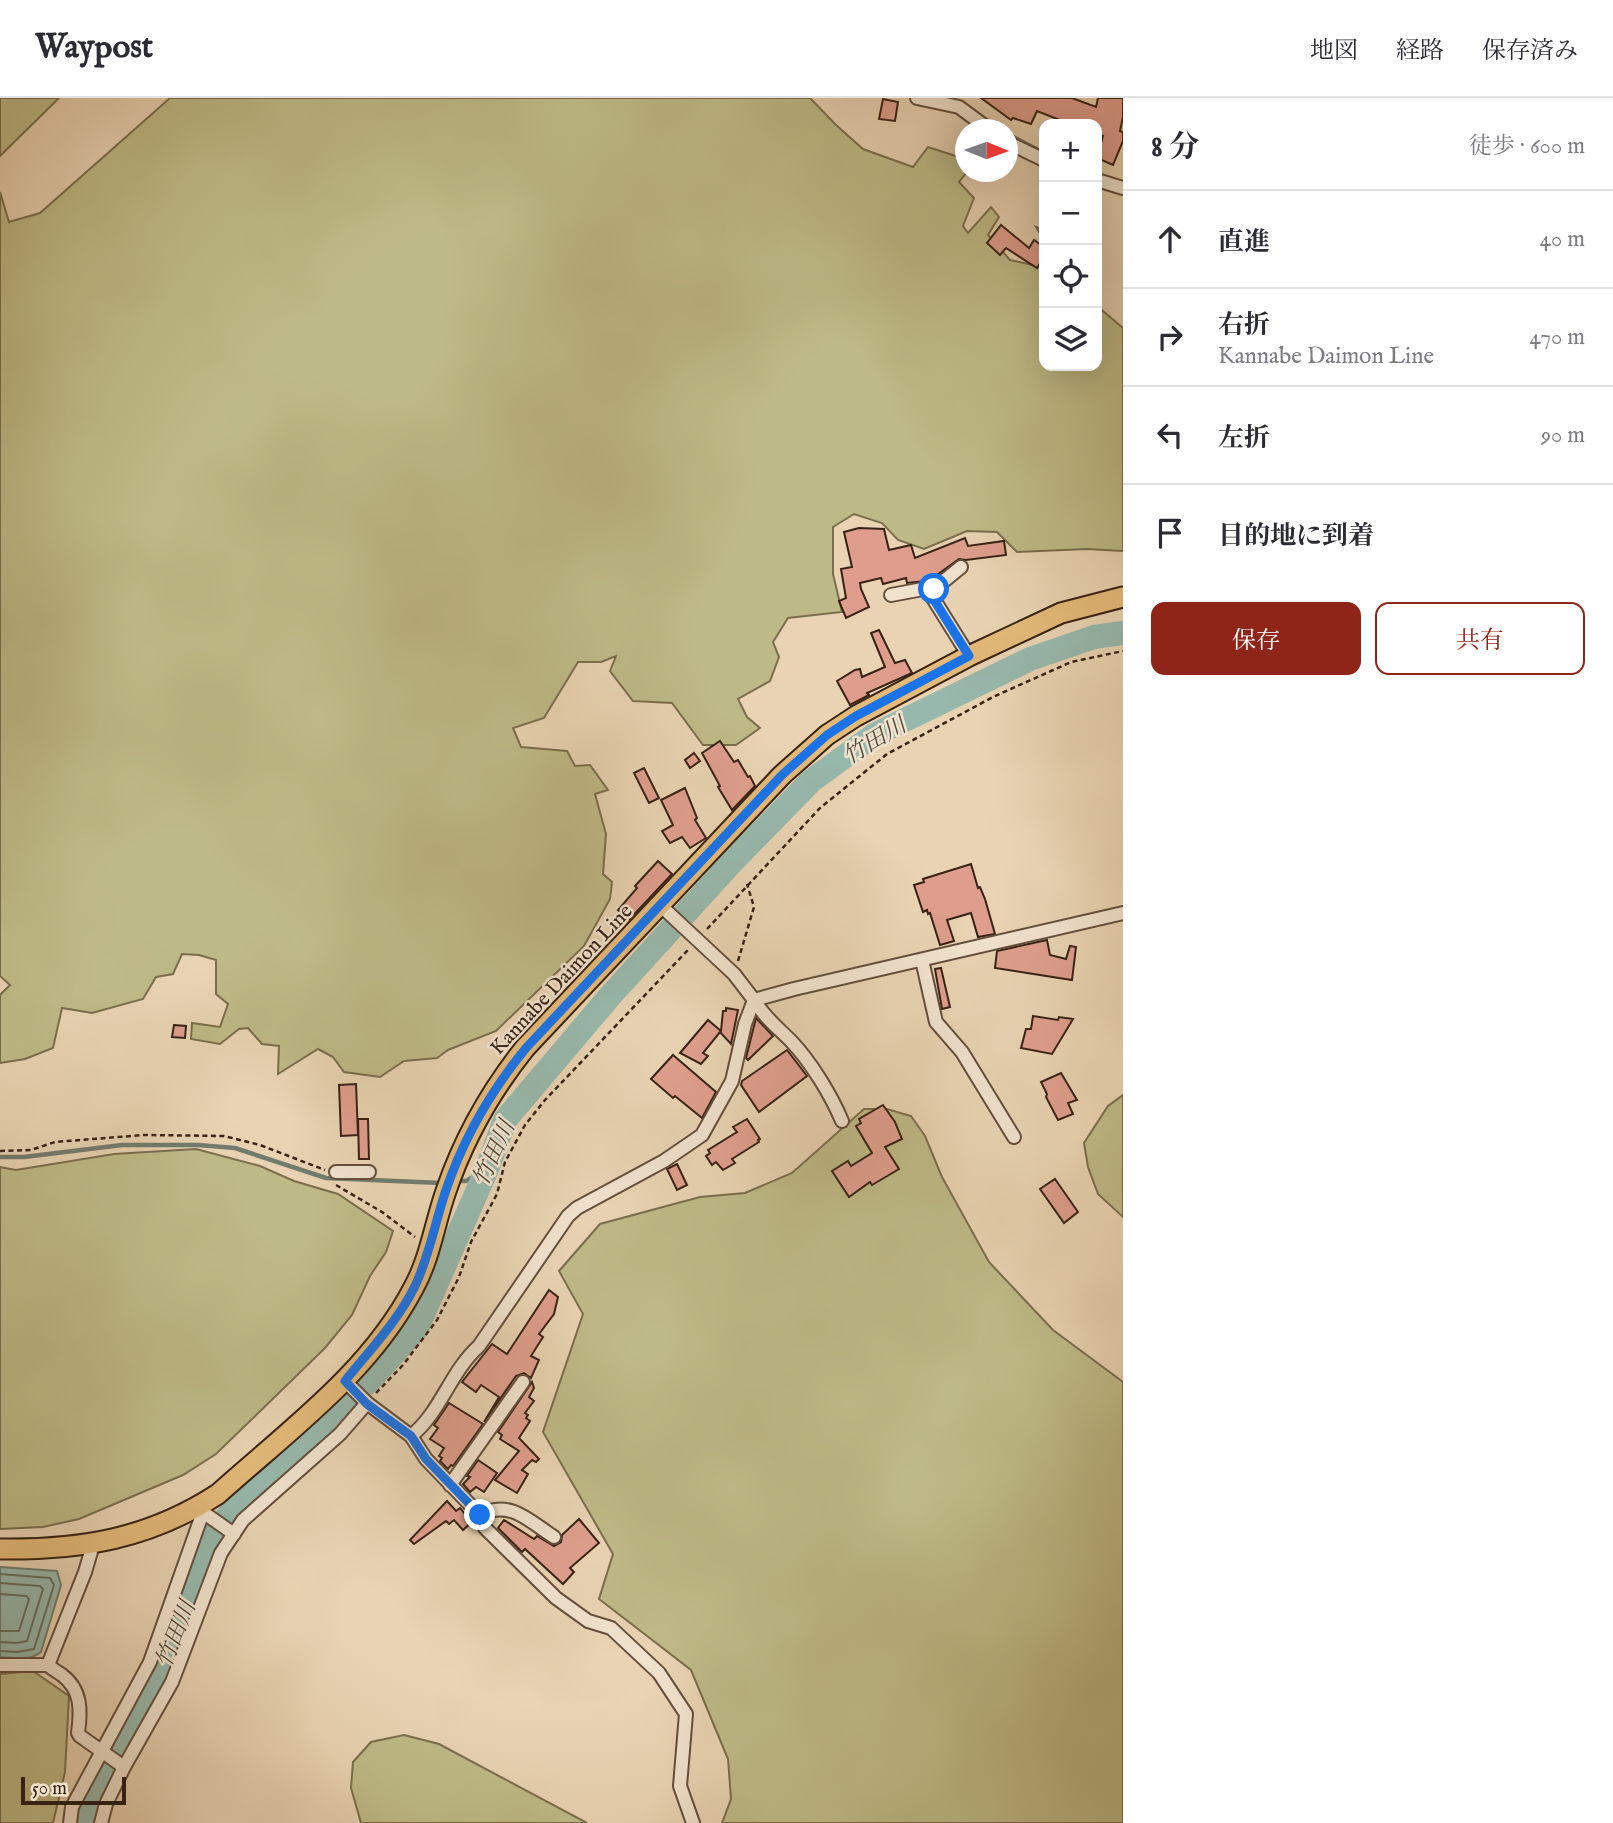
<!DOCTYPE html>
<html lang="ja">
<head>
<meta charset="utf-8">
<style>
  :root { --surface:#fff; --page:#f7f7f7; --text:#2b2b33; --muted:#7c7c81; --line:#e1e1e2; --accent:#8f2418 }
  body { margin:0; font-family:"IM FELL English","Noto Serif JP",serif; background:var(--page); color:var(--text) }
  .controls { position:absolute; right:21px; top:21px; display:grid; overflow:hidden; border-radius:14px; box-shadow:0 7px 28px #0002 }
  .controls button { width:63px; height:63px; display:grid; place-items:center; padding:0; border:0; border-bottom:2px solid var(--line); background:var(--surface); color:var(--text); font:35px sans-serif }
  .compass { position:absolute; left:955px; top:21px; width:63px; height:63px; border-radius:50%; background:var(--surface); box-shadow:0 7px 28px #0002; rotate:91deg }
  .scale { position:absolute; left:21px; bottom:18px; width:105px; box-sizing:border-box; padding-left:7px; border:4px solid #372214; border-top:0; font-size:19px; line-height:24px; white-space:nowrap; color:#372214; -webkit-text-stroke:5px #f1e2cd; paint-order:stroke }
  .stop { position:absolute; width:21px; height:21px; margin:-16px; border:5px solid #1a73e8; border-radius:50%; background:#fff }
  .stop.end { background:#1a73e8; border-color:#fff; box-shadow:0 2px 7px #0008 }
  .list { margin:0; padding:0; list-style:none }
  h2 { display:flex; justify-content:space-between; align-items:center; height:91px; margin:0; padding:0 28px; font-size:30px }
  h2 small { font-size:23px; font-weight:400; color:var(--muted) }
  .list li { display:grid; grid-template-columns:46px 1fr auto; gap:21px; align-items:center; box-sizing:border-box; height:98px; padding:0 28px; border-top:2px solid var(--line) }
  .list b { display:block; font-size:26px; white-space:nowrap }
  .list p { margin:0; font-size:23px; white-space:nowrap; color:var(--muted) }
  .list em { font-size:23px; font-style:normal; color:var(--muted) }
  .actions { display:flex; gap:14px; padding:21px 28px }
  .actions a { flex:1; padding:16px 0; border:2px solid var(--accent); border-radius:14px; text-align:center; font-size:24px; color:var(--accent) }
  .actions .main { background:var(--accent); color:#fff }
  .icon { flex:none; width:38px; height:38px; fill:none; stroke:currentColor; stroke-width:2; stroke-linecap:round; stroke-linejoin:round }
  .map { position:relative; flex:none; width:1123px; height:1725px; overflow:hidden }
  header { display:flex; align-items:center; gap:42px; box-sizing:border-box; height:98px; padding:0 35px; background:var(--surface); border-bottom:2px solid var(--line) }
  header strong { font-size:33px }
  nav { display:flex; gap:38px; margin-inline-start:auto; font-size:24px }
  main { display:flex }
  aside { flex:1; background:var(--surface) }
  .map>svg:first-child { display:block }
  .green { fill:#beba87; stroke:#7a6e4e; stroke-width:2 }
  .water { fill:#97b8ac; stroke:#717c6f; stroke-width:2 }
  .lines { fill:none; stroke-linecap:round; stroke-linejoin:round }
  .shore { stroke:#676d60; stroke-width:2 }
  .stream { stroke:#717c6f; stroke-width:4.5 }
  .river { stroke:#97b8ac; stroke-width:24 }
  .building { fill:#df9e8d; stroke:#372214; stroke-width:2 }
  .street-casing { stroke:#644e3c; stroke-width:16 }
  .primary-casing { stroke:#372214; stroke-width:23 }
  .path { stroke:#372214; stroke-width:2.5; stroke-dasharray:5 3.5; stroke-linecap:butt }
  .street { stroke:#f1e2cd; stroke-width:12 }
  .primary { stroke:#e4ba79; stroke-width:19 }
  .route { stroke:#1a73e8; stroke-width:9 }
  .labels { text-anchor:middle; stroke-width:5; stroke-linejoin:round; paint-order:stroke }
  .street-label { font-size:21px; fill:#372214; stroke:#f1e2cd }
  .water-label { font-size:23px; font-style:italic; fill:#4f483a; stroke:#f1e2cd }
</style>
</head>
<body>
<header>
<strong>Waypost</strong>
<nav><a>地図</a><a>経路</a><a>保存済み</a></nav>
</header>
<main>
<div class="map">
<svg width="1123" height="1725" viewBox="0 0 1123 1725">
  <rect width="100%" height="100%" fill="#e9d3b2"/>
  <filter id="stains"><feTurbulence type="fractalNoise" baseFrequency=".00286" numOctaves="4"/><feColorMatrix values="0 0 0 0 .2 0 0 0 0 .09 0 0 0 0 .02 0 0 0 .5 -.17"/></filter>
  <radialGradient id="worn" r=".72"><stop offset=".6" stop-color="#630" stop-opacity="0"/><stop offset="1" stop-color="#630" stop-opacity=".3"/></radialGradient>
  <g class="green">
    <path d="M 0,0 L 59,0 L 0,58 Z"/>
    <path d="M 170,0 L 810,0 L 836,27 L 863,51 L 913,69 L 928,49 L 965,61 L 967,74 L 959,84 L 974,100 L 963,128 L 968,135 L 991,109 L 999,119 L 988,137 L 1010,162 L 1033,167 L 1044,142 L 1036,129 L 1044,132 L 1044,268 L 1097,268 L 1097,208 L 1123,230 L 1123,453 L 1087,451 L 1017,454 L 997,434 L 967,433 L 924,451 L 898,442 L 882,425 L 854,416 L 833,429 L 833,476 L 842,514 L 788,520 L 773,544 L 779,559 L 770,583 L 738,601 L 747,619 L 760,630 L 736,647 L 703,647 L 672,605 L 633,603 L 610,573 L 616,558 L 601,564 L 578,564 L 544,620 L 513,630 L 521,649 L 567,653 L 575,668 L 590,667 L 608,692 L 595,696 L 606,736 L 603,776 L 612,784 L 610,801 L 584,848 L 496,933 L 448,952 L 437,960 L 404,963 L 380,979 L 344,974 L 333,959 L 318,951 L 278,976 L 279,948 L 262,946 L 248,930 L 239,931 L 220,946 L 191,941 L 192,925 L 220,929 L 228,906 L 216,896 L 216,862 L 199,857 L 182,856 L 173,876 L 156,879 L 143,901 L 92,915 L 62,910 L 53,950 L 25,961 L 0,965 L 0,897 L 10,887 L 0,878 L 0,94 L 9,124 L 40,115 Z"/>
    <path d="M 1123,997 L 1123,1119 L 1098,1096 L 1088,1069 L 1084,1045 L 1108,1008 Z"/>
    <path d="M 864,1011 L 887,1011 L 911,1018 L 925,1038 L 942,1079 L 989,1164 L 1053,1232 L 1123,1284 L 1123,1725 L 722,1725 L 731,1701 L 728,1661 L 691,1572 L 599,1501 L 613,1456 L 543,1334 L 583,1216 L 559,1173 L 600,1126 L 700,1099 L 745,1095 L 792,1075 Z"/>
    <path d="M 196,1051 L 260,1068 L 294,1083 L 338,1096 L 393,1133 L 386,1154 L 370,1178 L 352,1217 L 325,1250 L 216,1356 L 183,1377 L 79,1421 L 43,1429 L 0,1431 L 0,1069 L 16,1072 L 114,1056 Z"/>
    <path d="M 33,1573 L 69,1598 L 65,1674 L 53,1725 L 0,1725 L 0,1576 Z"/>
    <path d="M 404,1637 L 439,1646 L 587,1725 L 361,1725 L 351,1690 L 353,1664 L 371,1644 Z"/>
  </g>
  <path class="water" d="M 0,1469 L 57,1473 L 61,1487 L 41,1554 C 31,1563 13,1560 0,1559 Z"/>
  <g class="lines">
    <g class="shore">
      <path d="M 0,1476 L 50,1480 L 54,1487 L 34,1551 L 17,1554 L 0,1553"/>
      <path d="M 0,1485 L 40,1488 L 43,1491 L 27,1543 L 17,1545 L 0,1544"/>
      <path d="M 0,1496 L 26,1498 L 29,1501 L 19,1533 L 0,1533"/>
    </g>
    <g class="stream">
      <path d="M 948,0 L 960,4"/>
      <path d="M 987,23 L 1001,32"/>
      <path d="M 1007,36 L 1044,55"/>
      <path d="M 0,1059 L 24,1059 L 122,1047 L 198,1047 L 235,1050 L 326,1080 L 441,1085"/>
      <path d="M 457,1083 L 466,1083 L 487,1071"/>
    </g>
    <path class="river" d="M 84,1725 L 94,1700 L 169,1556 L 212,1439 L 233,1411 L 370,1282 L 417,1230 L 487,1071 L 505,1022 L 610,898 L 733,763 L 811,683 L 874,637 L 1030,561 L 1094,539 L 1123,535"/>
  </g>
  <g class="building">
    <path d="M 981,0 L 1072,0 L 1096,9 L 1098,0 L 1123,0 L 1123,19 L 1120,33 L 1123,34 L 1123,43 L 1113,67 L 1097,60 L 1103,38 L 1097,36 L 1097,26 L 1058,26 L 1060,22 L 1037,13 L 1031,26 L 1013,20 L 1011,22 Z"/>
    <path d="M 883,1 L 898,4 L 895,23 L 879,21 Z"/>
    <path d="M 1001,127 L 1029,150 L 1034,142 L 1044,149 L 1044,159 L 1037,170 L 1006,150 L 1000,157 L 987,145 Z"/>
    <path d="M 859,430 L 884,431 L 889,452 L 911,447 L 915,460 L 965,440 L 968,448 L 1004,443 L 1006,457 L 966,462 L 959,461 L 934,479 L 926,483 L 907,485 L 906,480 L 883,486 L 881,480 L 860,485 L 861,491 L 869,509 L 846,520 L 839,503 L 846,500 L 841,471 L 852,469 L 844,434 Z"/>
    <path d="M 879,532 L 895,565 L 905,562 L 912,575 L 867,595 L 869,597 L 850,607 L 837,583 L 855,572 L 860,571 L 862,579 L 885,569 L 871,535 Z"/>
    <path d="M 720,643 L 734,664 L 738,662 L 748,679 L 750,678 L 755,688 L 732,712 L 718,689 L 720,688 L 702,655 Z"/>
    <path d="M 694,655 L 700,663 L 690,670 L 685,662 Z"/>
    <path d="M 644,670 L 659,700 L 649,705 L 634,675 Z"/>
    <path d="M 685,690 L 697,720 L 695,722 L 706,740 L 690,750 L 682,739 L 670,745 L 662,733 L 673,727 L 661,702 Z"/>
    <path d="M 658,763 L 672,776 L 626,825 L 620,820 L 623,816 L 618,812 L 637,790 L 635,788 Z"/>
    <path d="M 971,766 L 978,790 L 980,789 L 985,801 L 995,836 L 978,839 L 971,815 L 947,822 L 954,843 L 940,847 L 930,815 L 928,816 L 927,812 L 923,814 L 914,787 L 924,784 L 923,781 Z"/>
    <path d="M 1047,842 L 1050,857 L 1066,861 L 1070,848 L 1076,849 L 1072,882 L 995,870 L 997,853 Z"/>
    <path d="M 941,870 L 950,909 L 942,911 L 935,871 Z"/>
    <path d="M 726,910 L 738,912 L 731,946 L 720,934 L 703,955 L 708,958 L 701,966 L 680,955 L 708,922 L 721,933 L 723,913 L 726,913 Z"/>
    <path d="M 1033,918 L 1058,922 L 1059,919 L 1073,921 L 1052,956 L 1021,950 L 1026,931 L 1031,931 Z"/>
    <path d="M 756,920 L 773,938 L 748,962 L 746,960 Z"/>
    <path d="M 174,927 L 186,928 L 185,940 L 172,939 Z"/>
    <path d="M 787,952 L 807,978 L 759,1014 L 741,987 L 742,983 Z"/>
    <path d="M 673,957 L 716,994 L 702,1020 L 675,998 L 673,1000 L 651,981 Z"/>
    <path d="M 1061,975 L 1077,1002 L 1068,1005 L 1073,1016 L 1058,1022 L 1046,999 L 1047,996 L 1041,984 Z"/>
    <path d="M 356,986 L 358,1037 L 341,1038 L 339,987 Z"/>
    <path d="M 883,1007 L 895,1024 L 902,1041 L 885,1049 L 899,1071 L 872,1087 L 870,1084 L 849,1099 L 832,1073 L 848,1063 L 851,1068 L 872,1055 L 856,1028 L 861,1025 L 859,1021 Z"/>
    <path d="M 358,1021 L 368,1021 L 369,1061 L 359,1061 Z"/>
    <path d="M 747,1021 L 760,1041 L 758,1042 L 759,1044 L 732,1061 L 735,1065 L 723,1072 L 716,1064 L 712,1067 L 706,1058 L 710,1055 L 708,1052 L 737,1034 L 733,1029 Z"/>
    <path d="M 677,1066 L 687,1087 L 677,1092 L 667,1071 Z"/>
    <path d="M 1055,1081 L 1078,1114 L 1064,1125 L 1040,1091 Z"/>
    <path d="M 549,1192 L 558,1199 L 554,1216 L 539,1236 L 543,1239 L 531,1258 L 539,1262 L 531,1280 L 524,1275 L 516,1278 L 484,1324 L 499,1299 L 481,1287 L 476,1294 L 462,1284 L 492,1246 L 507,1256 Z"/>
    <path d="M 532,1284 L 534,1290 L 529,1299 L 534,1303 L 525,1315 L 528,1317 L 526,1320 L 530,1323 L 519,1340 L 539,1361 L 536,1364 L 532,1362 L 522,1372 L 528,1376 L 517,1395 L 495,1382 L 519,1353 L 500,1341 L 502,1337 L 498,1334 Z"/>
    <path d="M 449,1305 L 483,1326 L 453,1368 L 451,1367 L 448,1371 L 440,1363 L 442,1360 L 439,1358 L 444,1350 L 430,1341 L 438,1330 L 434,1327 Z"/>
    <path d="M 478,1362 L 497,1375 L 484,1394 L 476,1389 L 470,1394 L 463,1386 L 470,1379 L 467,1378 Z"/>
    <path d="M 447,1403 L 456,1413 L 460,1410 L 472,1424 L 463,1432 L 454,1422 L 449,1426 L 446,1423 L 414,1446 L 410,1442 Z"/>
    <path d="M 579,1421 L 599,1445 L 570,1470 L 574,1474 L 563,1486 L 525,1451 L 522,1454 L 498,1430 L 504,1422 L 534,1441 L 537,1438 L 554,1448 L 561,1444 L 562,1437 Z"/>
  </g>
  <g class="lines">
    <defs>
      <g id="street">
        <path d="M 917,0 L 959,9 L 990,32"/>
        <path d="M 1007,44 L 1044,62"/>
        <path d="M 1097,82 L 1123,90"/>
        <path d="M 891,497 L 923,491 L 931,497 L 969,558"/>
        <path d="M 931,497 L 934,491 L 961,469"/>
        <path d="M 660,807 L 734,876 L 754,902 L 794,891 L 1123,815"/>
        <path d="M 922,862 L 936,924 L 962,954 L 1014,1039"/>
        <path d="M 754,902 C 764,919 778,930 791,943 C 811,964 831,997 842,1023"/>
        <path d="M 336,1074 L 369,1074"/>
        <path d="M 345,1283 L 367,1305 L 411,1338 L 426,1361 L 480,1417 L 485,1430 L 556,1500 L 588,1523 L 611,1530 L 659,1575 L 686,1616 L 680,1688 L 693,1725"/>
        <path d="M 411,1338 C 441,1314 450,1274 479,1248 L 568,1118 L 577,1110 L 664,1063 L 702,1037 L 732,983 L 745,926 L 754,902"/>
        <path d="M 450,1387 L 523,1284"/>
        <path d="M 197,1410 L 234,1436"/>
        <path d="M 480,1417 C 510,1401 529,1423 554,1439"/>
        <path d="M 0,1567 L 48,1567 L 85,1474 L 93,1447"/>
        <path d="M 48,1567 C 53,1572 57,1573 62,1577 C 82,1592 81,1613 78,1635 L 80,1638 L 124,1669"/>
        <path d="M 70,1725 L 72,1709 L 150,1564 L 203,1414"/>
        <path d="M 101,1725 L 106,1706 L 124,1669 L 172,1584 L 221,1455 L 243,1422 L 340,1336 L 367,1305"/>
      </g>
      <path id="primary" d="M 0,1451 C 81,1452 149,1441 218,1396 C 288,1333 370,1274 414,1189 C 430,1160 435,1124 446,1093 C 464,1040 490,994 525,950 L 782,677 L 827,637 L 856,618 L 969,558 L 1061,515 L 1123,499"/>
    </defs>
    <use href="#street" class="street-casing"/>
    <use href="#primary" class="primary-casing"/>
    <g class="path">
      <path d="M 707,831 L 820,710 L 887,656 L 993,599 L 1071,564 L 1123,553"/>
      <path d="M 738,863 L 754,809 L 747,786"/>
      <path d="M 0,1053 L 31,1052 L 55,1044 L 144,1037 L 224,1038 L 260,1047 L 325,1072"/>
      <path d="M 336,1087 L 382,1114 L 415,1139"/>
      <path d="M 376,1295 L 403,1267 L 437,1222 L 459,1179 L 471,1144 L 497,1096 L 505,1064 L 525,1027 L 545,1002 L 688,852"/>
    </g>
    <use href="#street" class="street"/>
    <use href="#primary" class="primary"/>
  </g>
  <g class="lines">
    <path class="route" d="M 480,1417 L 426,1361 L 411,1338 L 367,1306 L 345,1283 C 369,1253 398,1223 415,1188 C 429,1159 435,1125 445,1095 C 463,1041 490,994 526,950 L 782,677 L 827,637 L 856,618 L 969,558 L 931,497 L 934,491"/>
  </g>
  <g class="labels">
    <g class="street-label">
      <text transform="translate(561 881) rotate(-47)" y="7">Kannabe Daimon Line</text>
    </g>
    <g class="water-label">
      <text transform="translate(874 642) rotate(-31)" y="8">竹田川</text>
      <text transform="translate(493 1055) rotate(-65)" y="8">竹田川</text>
      <text transform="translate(175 1536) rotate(-68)" y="8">竹田川</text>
    </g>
  </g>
  <rect width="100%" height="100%" filter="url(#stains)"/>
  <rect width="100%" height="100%" fill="url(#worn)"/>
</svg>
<div class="controls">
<button>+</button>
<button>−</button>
<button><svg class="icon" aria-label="locate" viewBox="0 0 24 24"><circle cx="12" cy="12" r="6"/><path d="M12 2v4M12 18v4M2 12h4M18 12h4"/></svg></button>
<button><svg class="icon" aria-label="layers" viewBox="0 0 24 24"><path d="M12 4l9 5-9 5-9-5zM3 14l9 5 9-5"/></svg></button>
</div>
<svg class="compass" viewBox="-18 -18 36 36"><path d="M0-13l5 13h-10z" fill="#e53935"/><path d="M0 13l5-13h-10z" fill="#7c7c81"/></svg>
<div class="scale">50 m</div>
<div class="stop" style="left:934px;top:491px"></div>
<div class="stop end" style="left:480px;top:1417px"></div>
</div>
<aside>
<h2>8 分<small>徒歩 · 600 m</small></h2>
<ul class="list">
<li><svg class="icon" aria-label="ahead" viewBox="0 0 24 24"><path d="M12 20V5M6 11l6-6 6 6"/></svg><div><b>直進</b></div><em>40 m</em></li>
<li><svg class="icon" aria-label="right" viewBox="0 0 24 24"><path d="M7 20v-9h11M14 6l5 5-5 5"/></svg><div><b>右折</b><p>Kannabe Daimon Line</p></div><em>470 m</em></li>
<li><svg class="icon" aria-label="left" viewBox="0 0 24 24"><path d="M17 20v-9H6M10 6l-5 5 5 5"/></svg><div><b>左折</b></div><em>90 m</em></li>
<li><svg class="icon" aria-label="arrive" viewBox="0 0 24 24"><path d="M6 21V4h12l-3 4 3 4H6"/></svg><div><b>目的地に到着</b></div></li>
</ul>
<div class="actions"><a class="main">保存</a><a>共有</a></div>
</aside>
</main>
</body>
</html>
